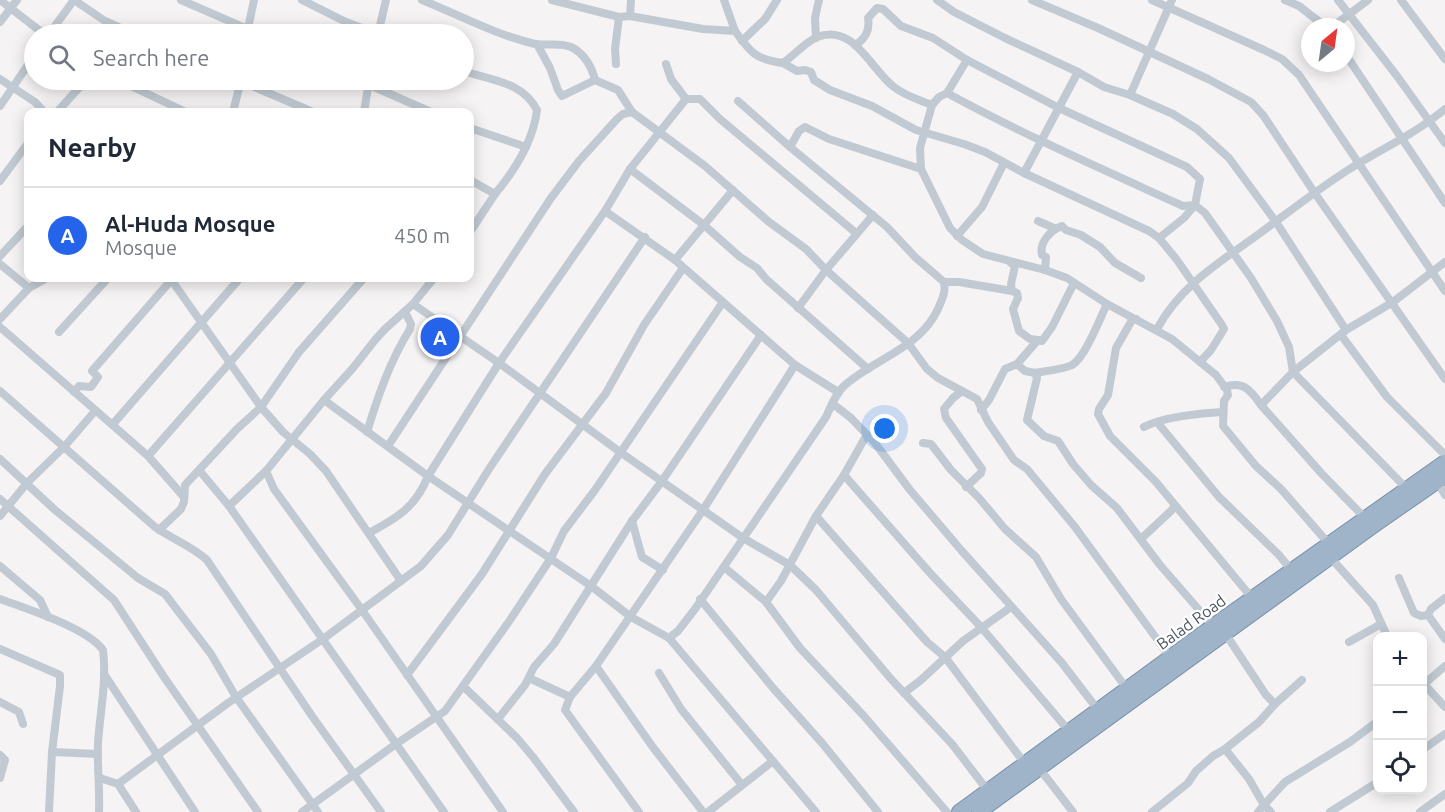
<!DOCTYPE html>
<html lang="en">
<head>
<meta charset="utf-8">
<style>
  :root { --surface:#fff; --page:#f6f6f7; --text:#1f2937; --muted:#747a83; --line:#e0e1e3; --accent:#2563eb }
  body { margin:0; font-family:Ubuntu,sans-serif; background:var(--page); color:var(--text) }
  .controls { position:absolute; right:18px; bottom:18px; display:grid; overflow:hidden; border-radius:12px; box-shadow:0 3px 15px #0003 }
  .controls button { width:54px; height:54px; display:grid; place-items:center; padding:0; border:0; border-bottom:2px solid var(--line); background:var(--surface); color:var(--text); font:30px sans-serif }
  .compass { position:absolute; left:1301px; top:18px; width:54px; height:54px; border-radius:50%; background:var(--surface); box-shadow:0 3px 15px #0003; rotate:29deg }
  .you { position:absolute; left:885px; top:429px; width:21px; height:21px; margin:-15px; border:4px solid #fff; border-radius:50%; background:#1a73e8; box-shadow:0 0 0 9px #1a73e833 }
  .badge { display:grid; place-items:center; width:39px; height:39px; border-radius:50%; background:var(--accent); color:#fff; font-size:20px; font-weight:700 }
  .pin { position:absolute; translate:-50% -50%; border:3px solid #fff; box-shadow:0 2px 6px #0006 }
  .list { margin:0; padding:0; list-style:none }
  h2 { display:flex; justify-content:space-between; align-items:center; height:78px; margin:0; padding:0 24px; font-size:26px }
  h2 small { font-size:20px; font-weight:400; color:var(--muted) }
  .list li { display:grid; grid-template-columns:39px 1fr auto; gap:18px; align-items:center; box-sizing:border-box; height:96px; padding:0 24px; border-top:2px solid var(--line) }
  .list b { display:block; font-size:22px; white-space:nowrap }
  .list p { margin:0; font-size:20px; white-space:nowrap; color:var(--muted) }
  .list em { font-size:20px; font-style:normal; color:var(--muted) }
  .icon { flex:none; width:33px; height:33px; fill:none; stroke:currentColor; stroke-width:2; stroke-linecap:round; stroke-linejoin:round }
  .map { position:relative; flex:none; width:1445px; height:812px; overflow:hidden }
  .search { position:absolute; background:var(--surface); box-shadow:0 3px 15px #0003; left:24px; top:24px; width:450px; height:66px; display:flex; align-items:center; gap:15px; box-sizing:border-box; padding:0 21px; border-radius:33px; color:var(--muted); font-size:22px }
  .panel { position:absolute; background:var(--surface); box-shadow:0 3px 15px #0003; left:24px; top:108px; width:450px; height:174px; border-radius:12px }
  .map>svg:first-child { display:block }
  .lines { fill:none; stroke-linecap:round; stroke-linejoin:round }
  .trunk-casing { stroke:#7690ad; stroke-width:16 }
  .minor { stroke:#c1cad2; stroke-width:8 }
  .trunk { stroke:#9fb4c9; stroke-width:14 }
  .labels { text-anchor:middle; stroke-width:4.5; stroke-linejoin:round; paint-order:stroke }
  .street-label { font-size:16px; fill:#4a5661; stroke:#fff }
</style>
</head>
<body>
<div class="map">
<svg width="1445" height="812" viewBox="0 0 1445 812">
  <rect width="100%" height="100%" fill="#f5f3f3"/>
  <g class="lines">
    <defs>
      <g id="trunk">
        <path d="M 959,812 L 1213,626 L 1445,462"/>
        <path d="M 979,812 L 1373,526 L 1445,476"/>
      </g>
    </defs>
    <use href="#trunk" class="trunk-casing"/>
    <g class="minor">
      <path d="M 0,0 L 44,34"/>
      <path d="M 74,0 L 105,21 L 134,34"/>
      <path d="M 181,0 L 259,34"/>
      <path d="M 302,0 L 346,22 L 378,34"/>
      <path d="M 422,0 C 459,15 496,35 535,44 C 546,46 559,42 571,47 C 584,53 592,67 595,80 L 618,90 L 632,112 L 705,166 L 769,222 L 806,249 L 826,270 L 908,343 L 927,369 L 938,378 L 977,399 L 988,422 L 1014,460 L 1027,469 L 1075,527 L 1170,657"/>
      <path d="M 552,0 L 619,17 L 630,16 L 703,29 L 735,31 L 724,0"/>
      <path d="M 937,0 L 954,12 L 1005,38 L 1078,72 L 1104,87 L 1130,95 L 1173,114 L 1197,129 L 1229,158 L 1276,222 L 1346,330"/>
      <path d="M 1032,0 L 1098,28 L 1208,79 L 1251,102 L 1263,115 L 1314,192 L 1445,379"/>
      <path d="M 1152,0 L 1264,50 L 1282,59 L 1299,75 L 1445,291"/>
      <path d="M 1285,0 L 1299,6 L 1326,27"/>
      <path d="M 1338,0 L 1397,76 L 1445,143"/>
      <path d="M 1401,0 L 1445,59"/>
      <path d="M 630,16 L 631,0"/>
      <path d="M 0,22 L 17,0"/>
      <path d="M 1332,27 L 1368,0"/>
      <path d="M 735,31 C 750,52 756,60 783,63 C 793,56 807,41 817,37 C 854,23 870,69 894,87 C 905,96 920,100 932,105"/>
      <path d="M 247,33 L 254,0"/>
      <path d="M 49,34 L 74,0"/>
      <path d="M 378,34 L 386,0"/>
      <path d="M 816,38 L 815,18 L 819,0"/>
      <path d="M 742,41 L 765,19 L 777,0"/>
      <path d="M 537,44 L 550,68 L 558,90 L 562,96 L 595,80"/>
      <path d="M 855,45 C 866,39 870,29 868,18 L 877,8 L 883,9 L 901,26 L 933,38 L 967,60 L 1059,108 L 1187,167 L 1200,179 L 1195,205 L 1184,218 L 1159,238"/>
      <path d="M 1346,55 L 1445,203"/>
      <path d="M 967,60 L 947,93 L 939,97 L 932,105 L 920,148 L 921,169 L 950,228 L 962,240 L 983,254 L 1045,270 L 1067,278 L 1107,304 L 1172,339 L 1216,375 L 1227,390 L 1228,395 L 1224,401 L 1223,426 L 1256,466 L 1281,489 L 1329,544"/>
      <path d="M 783,63 L 797,71 L 805,70 L 811,72 L 814,80 L 830,90 L 872,106 L 916,130 L 964,144 L 985,152 L 1024,173 L 1149,231 L 1159,238 L 1177,260 L 1222,325 L 1224,329 L 1211,350 L 1200,362"/>
      <path d="M 616,64 L 615,49 L 619,17"/>
      <path d="M 666,64 L 671,79 L 686,99"/>
      <path d="M 464,71 C 491,81 522,81 537,110 C 533,142 516,169 495,194"/>
      <path d="M 0,79 L 35,102 L 44,112"/>
      <path d="M 118,80 L 186,112"/>
      <path d="M 238,80 L 313,112"/>
      <path d="M 358,80 L 431,112"/>
      <path d="M 947,93 C 1024,135 1104,170 1183,206 L 1195,205 L 1205,213 L 1251,278 L 1277,321 L 1289,347 L 1293,372 L 1346,330 L 1393,302 L 1445,262"/>
      <path d="M 1130,95 L 1172,0"/>
      <path d="M 0,106 L 34,56"/>
      <path d="M 57,112 L 86,80"/>
      <path d="M 233,112 L 241,80"/>
      <path d="M 364,112 L 369,81"/>
      <path d="M 470,128 L 526,147"/>
      <path d="M 790,147 L 799,131 L 805,127 L 829,139 L 921,169"/>
      <path d="M 630,169 L 704,225 L 740,257 L 757,268 L 766,279 L 868,369"/>
      <path d="M 1024,173 L 1078,72"/>
      <path d="M 470,180 L 495,194 L 470,232"/>
      <path d="M 0,181 L 28,143"/>
      <path d="M 605,211 L 675,260 L 795,365 L 703,510 L 596,666 L 570,697 L 565,710 L 639,812"/>
      <path d="M 1038,221 L 1054,228"/>
      <path d="M 957,236 L 982,207 L 1004,163"/>
      <path d="M 0,256 L 28,226"/>
      <path d="M 675,260 L 733,190"/>
      <path d="M 1011,263 L 1015,266 L 1011,284 L 1012,291 L 1017,293 L 1018,298 L 1013,309 L 1019,331 L 1030,339 L 1038,340"/>
      <path d="M 0,264 L 29,288"/>
      <path d="M 1045,270 L 1046,257 L 1042,255 C 1039,242 1051,230 1062,226 L 1066,230 L 1081,235 L 1100,247 L 1115,263 L 1141,278"/>
      <path d="M 170,278 L 261,407 L 283,432 L 310,454 L 326,471 L 401,581"/>
      <path d="M 944,282 L 959,282 L 1012,291"/>
      <path d="M 413,304 L 499,363 L 620,452 L 743,538 L 790,565 L 816,590 L 891,679 L 952,744 L 988,791"/>
      <path d="M 798,308 L 826,270 L 873,215"/>
      <path d="M 0,319 L 29,288 L 47,278"/>
      <path d="M 1136,319 L 1132,320 L 1116,348 L 1108,395 L 1099,409 L 1098,414 L 1110,436 L 1156,482 L 1252,598"/>
      <path d="M 0,327 L 148,456 L 184,497"/>
      <path d="M 1157,329 C 1179,288 1215,265 1252,239 C 1284,216 1315,191 1348,170 C 1381,149 1415,134 1445,109"/>
      <path d="M 59,332 L 108,278"/>
      <path d="M 1341,335 L 1387,397 L 1445,455"/>
      <path d="M 1017,364 L 1025,371 L 1035,373 L 1037,378 L 1027,420 L 1044,436 L 1058,441 L 1073,464 L 1091,485 L 1117,508 L 1160,565 L 1213,626"/>
      <path d="M 795,365 L 838,392"/>
      <path d="M 1035,373 C 1046,371 1064,369 1072,365 C 1085,358 1100,318 1107,304"/>
      <path d="M 1224,387 C 1243,381 1250,389 1261,405 L 1322,474 L 1365,518"/>
      <path d="M 0,391 L 155,527 C 172,539 192,546 207,560 L 312,716 L 381,812"/>
      <path d="M 962,391 L 953,398 L 944,409 L 946,418 L 982,469 L 981,473 L 966,487"/>
      <path d="M 74,392 L 79,386 L 91,387 L 98,377 L 92,371 L 173,278"/>
      <path d="M 324,400 L 428,476 L 591,586 L 631,617 L 669,638 L 816,812"/>
      <path d="M 833,404 L 851,418 L 875,443 L 910,490 L 961,550 L 1062,663 L 1098,710"/>
      <path d="M 1261,405 L 1293,372 L 1408,490"/>
      <path d="M 981,410 L 989,400 L 1005,369 L 1017,364 L 1038,340 L 1042,341 L 1052,327 L 1074,283"/>
      <path d="M 1157,422 L 1219,497 L 1279,555 L 1292,571"/>
      <path d="M 113,424 L 240,278"/>
      <path d="M 1144,427 C 1162,417 1201,413 1223,412"/>
      <path d="M 367,432 C 378,396 390,361 410,329 L 411,324 L 405,312"/>
      <path d="M 923,443 L 931,444 L 951,470 L 979,498 L 1005,529 L 1036,557 L 1061,599 L 1127,689"/>
      <path d="M 388,446 L 551,198 L 579,161 L 617,119 L 623,114 L 632,112"/>
      <path d="M 148,456 L 304,278"/>
      <path d="M 0,459 L 55,510 L 138,578 L 165,594 L 211,654 L 236,697 L 318,812"/>
      <path d="M 199,470 L 229,506 L 444,812"/>
      <path d="M 266,471 L 274,489 L 362,610 L 503,812"/>
      <path d="M 844,475 L 930,573 L 981,627 L 1069,731"/>
      <path d="M 1438,482 L 1445,495"/>
      <path d="M 0,499 L 114,600 L 164,677 L 258,812"/>
      <path d="M 229,506 L 266,471 L 324,400 L 353,368 L 375,340 L 385,329 L 413,304 L 434,278"/>
      <path d="M 0,516 L 27,483 L 64,447 L 95,411"/>
      <path d="M 816,516 L 927,642 L 945,657 L 1025,764"/>
      <path d="M 632,521 L 642,557 L 663,570"/>
      <path d="M 159,530 L 181,509 L 184,502 L 185,485 L 237,429 L 261,407 L 299,352 L 364,278"/>
      <path d="M 369,533 C 397,518 416,507 428,476 L 499,363 L 605,211 L 630,169 L 686,99 L 700,99 L 720,119 L 856,233"/>
      <path d="M 1142,538 L 1175,507"/>
      <path d="M 1330,557 L 1373,605 L 1387,636"/>
      <path d="M 0,566 L 40,600 L 48,617"/>
      <path d="M 724,567 L 766,602 L 800,648 L 863,715 L 947,812"/>
      <path d="M 1399,578 L 1414,613 L 1421,616 L 1428,615"/>
      <path d="M 1445,598 L 1431,609 L 1428,615 L 1445,639"/>
      <path d="M 0,599 C 27,609 87,628 103,650 C 107,681 100,712 98,743 C 97,766 100,789 99,812"/>
      <path d="M 700,599 L 773,688 L 822,743 L 878,812"/>
      <path d="M 766,602 L 781,581 L 816,516 L 844,475 L 866,436"/>
      <path d="M 1225,633 L 1266,695 L 1275,704"/>
      <path d="M 669,638 L 678,631 L 695,609 L 826,417 C 831,406 836,393 845,385 C 876,358 920,348 938,309 C 942,299 946,293 944,282 L 915,257 L 887,227 L 790,147 L 738,101"/>
      <path d="M 1349,642 L 1381,624"/>
      <path d="M 0,649 L 60,675 L 60,686 L 52,752 L 49,812"/>
      <path d="M 596,666 L 652,746 L 703,812"/>
      <path d="M 659,673 L 681,709 L 742,785"/>
      <path d="M 104,674 L 195,812"/>
      <path d="M 407,675 L 482,574 L 545,474 L 606,393 L 644,325 L 683,268"/>
      <path d="M 529,678 L 570,697"/>
      <path d="M 1422,682 L 1445,707"/>
      <path d="M 463,686 L 517,738 L 533,757 L 574,812"/>
      <path d="M 1422,686 L 1445,666"/>
      <path d="M 904,693 L 921,680 L 963,641 L 1011,607"/>
      <path d="M 0,702 L 19,712 L 23,724"/>
      <path d="M 498,719 L 525,685 L 534,667 L 554,644 L 632,521 L 662,481 L 761,335"/>
      <path d="M 1225,749 L 1249,779 L 1264,805 L 1258,812"/>
      <path d="M 1422,750 L 1445,734"/>
      <path d="M 52,752 L 98,754"/>
      <path d="M 0,755 L 5,760 L 0,778"/>
      <path d="M 1039,768 L 1073,812"/>
      <path d="M 100,778 L 118,784 L 136,812"/>
      <path d="M 118,784 L 228,703 L 323,639 L 421,566 L 448,535 L 489,469 L 645,237"/>
      <path d="M 302,812 L 396,744 L 445,711 L 510,620 L 551,558 L 564,531 L 595,490 L 723,302"/>
      <path d="M 708,812 L 773,761"/>
      <path d="M 1152,812 L 1188,783 L 1196,771 L 1213,756 L 1225,749 L 1259,722 L 1275,704 L 1302,680"/>
      <path d="M 1271,812 L 1264,805 L 1285,782 L 1350,742 L 1378,721"/>
      <path d="M 1330,812 L 1378,782"/>
      <path d="M 1420,812 L 1445,794"/>
    </g>
    <use href="#trunk" class="trunk"/>
  </g>
  <g class="labels">
    <g class="street-label">
      <text transform="translate(1191 622) rotate(-36)" y="6">Balad Road</text>
    </g>
  </g>
</svg>
<div class="controls">
<button>+</button>
<button>−</button>
<button><svg class="icon" aria-label="locate" viewBox="0 0 24 24"><circle cx="12" cy="12" r="6"/><path d="M12 2v4M12 18v4M2 12h4M18 12h4"/></svg></button>
</div>
<svg class="compass" viewBox="-18 -18 36 36"><path d="M0-13l5 13h-10z" fill="#e53935"/><path d="M0 13l5-13h-10z" fill="#747a83"/></svg>
<div class="you"></div>
<div class="pin badge" style="left:440px;top:337px">A</div>
<div class="search"><svg class="icon" aria-label="search" viewBox="0 0 24 24"><circle cx="10" cy="10" r="6"/><path d="M15 15l6 6"/></svg>Search here</div>
<section class="panel">
<h2>Nearby<small></small></h2>
<ul class="list">
<li><span class="badge">A</span><div><b>Al-Huda Mosque</b><p>Mosque</p></div><em>450 m</em></li>
</ul>
</section>
</div>
</body>
</html>
